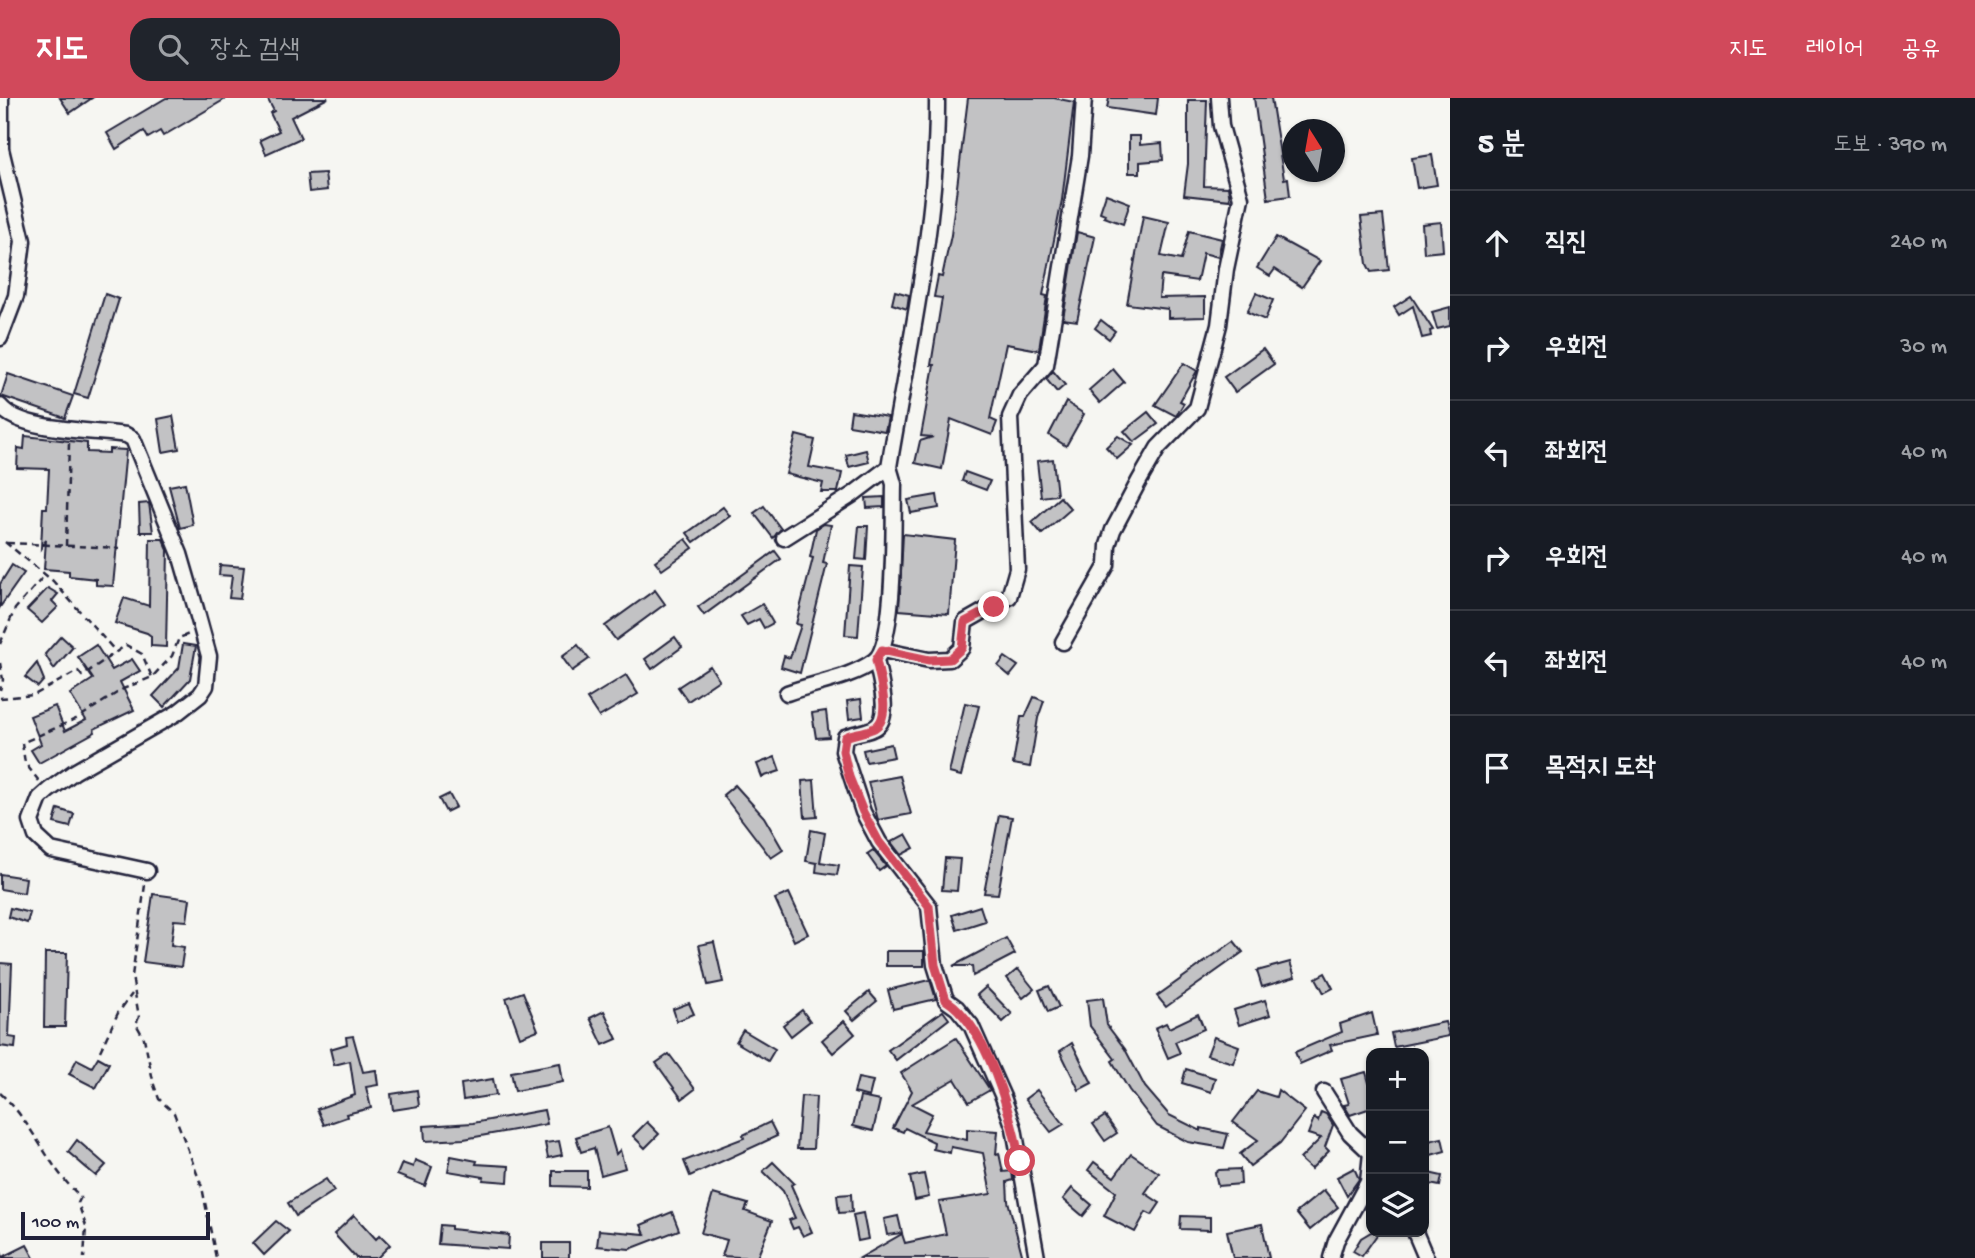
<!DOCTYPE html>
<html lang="ko">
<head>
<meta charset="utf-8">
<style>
  :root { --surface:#171b24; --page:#20242c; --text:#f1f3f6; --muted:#9ea1a6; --line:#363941; --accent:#d1495b }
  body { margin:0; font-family:"Gochi Hand","Poor Story",sans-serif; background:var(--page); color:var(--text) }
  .controls { position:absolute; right:21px; bottom:21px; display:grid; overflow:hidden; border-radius:14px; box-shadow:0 2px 5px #0004 }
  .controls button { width:63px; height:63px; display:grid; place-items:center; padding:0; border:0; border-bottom:2px solid var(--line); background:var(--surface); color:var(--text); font:35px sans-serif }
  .compass { position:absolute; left:1282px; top:21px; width:63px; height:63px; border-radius:50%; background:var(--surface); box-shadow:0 2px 5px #0004; rotate:349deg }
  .scale { position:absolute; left:21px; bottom:18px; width:189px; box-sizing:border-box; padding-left:7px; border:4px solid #22223b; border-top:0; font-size:19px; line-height:24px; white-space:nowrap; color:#22223b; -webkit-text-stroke:5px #f6f6f2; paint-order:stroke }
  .stop { position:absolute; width:21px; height:21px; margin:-16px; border:5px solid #d1495b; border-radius:50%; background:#fff }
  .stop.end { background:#d1495b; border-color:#fff; box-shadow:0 2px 7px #0008 }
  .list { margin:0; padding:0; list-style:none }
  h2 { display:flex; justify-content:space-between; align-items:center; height:91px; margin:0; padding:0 28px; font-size:30px }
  h2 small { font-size:23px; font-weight:400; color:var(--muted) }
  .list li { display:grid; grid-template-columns:46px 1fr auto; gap:21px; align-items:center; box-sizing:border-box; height:105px; padding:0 28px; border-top:2px solid var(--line) }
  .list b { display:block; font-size:26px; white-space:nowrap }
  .list em { font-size:23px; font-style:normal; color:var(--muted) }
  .icon { flex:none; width:38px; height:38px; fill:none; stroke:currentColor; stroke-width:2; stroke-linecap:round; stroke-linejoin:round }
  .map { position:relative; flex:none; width:1450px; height:1160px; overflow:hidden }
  header { display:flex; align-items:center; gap:42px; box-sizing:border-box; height:98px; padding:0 35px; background:var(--accent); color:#fff }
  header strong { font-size:33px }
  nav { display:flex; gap:38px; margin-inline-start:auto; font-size:24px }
  .search { width:490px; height:63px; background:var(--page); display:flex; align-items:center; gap:18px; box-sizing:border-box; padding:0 24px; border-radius:21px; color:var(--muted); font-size:26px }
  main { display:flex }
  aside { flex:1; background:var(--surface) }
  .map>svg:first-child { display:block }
  .building { fill:#c2c2c4; stroke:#22223b; stroke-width:2 }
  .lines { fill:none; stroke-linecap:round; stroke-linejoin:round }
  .minor-casing { stroke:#22223b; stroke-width:19 }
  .path { stroke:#22223b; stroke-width:2.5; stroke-dasharray:7 5; stroke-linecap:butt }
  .minor { stroke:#f6f6f2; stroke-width:14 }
  .route { stroke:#d1495b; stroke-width:9 }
</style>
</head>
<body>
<header>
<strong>지도</strong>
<div class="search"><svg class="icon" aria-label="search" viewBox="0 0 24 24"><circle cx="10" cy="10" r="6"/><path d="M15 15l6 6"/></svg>장소 검색</div>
<nav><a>지도</a><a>레이어</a><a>공유</a></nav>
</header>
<main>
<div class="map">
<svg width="1450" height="1160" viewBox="0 0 1450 1160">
  <rect width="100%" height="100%" fill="#f6f6f2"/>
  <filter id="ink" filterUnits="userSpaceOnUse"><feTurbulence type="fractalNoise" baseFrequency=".0143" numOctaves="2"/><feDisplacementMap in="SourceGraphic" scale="14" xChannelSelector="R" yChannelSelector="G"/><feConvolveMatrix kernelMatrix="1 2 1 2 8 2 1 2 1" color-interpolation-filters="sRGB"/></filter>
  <g filter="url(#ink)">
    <g class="building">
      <path d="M 60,0 L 92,0 L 70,15 Z"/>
      <path d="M 166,0 L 227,0 L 163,38 L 160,33 L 148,40 L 144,33 L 116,51 L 107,35 Z"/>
      <path d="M 267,0 L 328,0 L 291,19 L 301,40 L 266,56 L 260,42 L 279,33 L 270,15 L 274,13 Z"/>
      <path d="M 968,0 L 1054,0 L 1074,4 L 1062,102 L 1043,197 L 1047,198 L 1039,252 L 1006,246 L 990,321 L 997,324 L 992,337 L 951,321 L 942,371 L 915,365 L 920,343 L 933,339 L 921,338 L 934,267 L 931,267 L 942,200 L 934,199 L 938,178 L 942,179 L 951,137 Z"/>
      <path d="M 1109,0 L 1158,0 L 1156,17 L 1107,10 Z"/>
      <path d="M 1254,0 L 1271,0 L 1284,81 L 1288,80 L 1290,98 L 1268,101 Z"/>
      <path d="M 1188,2 L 1207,2 L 1204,88 L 1228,89 L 1230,102 L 1184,97 L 1188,66 Z"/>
      <path d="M 1129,38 L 1140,38 L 1140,47 L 1162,45 L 1163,62 L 1140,64 L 1140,75 L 1129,75 Z"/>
      <path d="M 1432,57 L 1437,87 L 1417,90 L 1412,60 Z"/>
      <path d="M 325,75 L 327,92 L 309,94 L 307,76 Z"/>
      <path d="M 1106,96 L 1130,105 L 1123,126 L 1104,119 L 1105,116 L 1100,114 Z"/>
      <path d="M 1383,117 L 1389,172 L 1371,174 L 1367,166 L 1361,119 Z"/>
      <path d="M 1143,118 L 1169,124 L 1161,158 L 1181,162 L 1189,133 L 1222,141 L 1218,159 L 1203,155 L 1197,183 L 1161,178 L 1159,200 L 1205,199 L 1205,219 L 1168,220 L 1168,211 L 1127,206 Z"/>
      <path d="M 1441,124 L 1443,153 L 1424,155 L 1422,126 Z"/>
      <path d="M 1077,134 L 1095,139 L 1077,223 L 1063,221 Z"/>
      <path d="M 1276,139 L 1320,163 L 1302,189 L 1275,171 L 1270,178 L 1257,170 Z"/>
      <path d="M 895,193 L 909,197 L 907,211 L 892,206 Z"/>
      <path d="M 1256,195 L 1273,202 L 1265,222 L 1247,214 Z"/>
      <path d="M 105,196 L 119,201 L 88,300 L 74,296 Z"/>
      <path d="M 1411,198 L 1433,232 L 1430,233 L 1431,238 L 1422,240 L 1413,208 L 1399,217 L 1394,209 Z"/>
      <path d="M 1450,209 L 1450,228 L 1437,231 L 1432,214 Z"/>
      <path d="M 1101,222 L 1115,233 L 1109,241 L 1095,230 Z"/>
      <path d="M 1263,251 L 1274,266 L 1235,294 L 1224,279 Z"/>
      <path d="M 1184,265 L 1197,273 L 1180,303 L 1184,305 L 1176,318 L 1155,307 Z"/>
      <path d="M 1113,271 L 1124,284 L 1100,305 L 1089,292 Z"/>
      <path d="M 1053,273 L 1065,287 L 1057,294 L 1046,281 Z"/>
      <path d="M 8,276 L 73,298 L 65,320 L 1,298 Z"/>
      <path d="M 1066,304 L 1084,316 L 1066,348 L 1049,337 Z"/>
      <path d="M 851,313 L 888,319 L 885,333 L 849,327 Z"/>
      <path d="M 1148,314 L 1158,326 L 1134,344 L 1124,333 Z"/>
      <path d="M 173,318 L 179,351 L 163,354 L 158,321 Z"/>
      <path d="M 796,337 L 815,342 L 809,369 L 842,375 L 838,394 L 821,394 L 823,385 L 786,376 Z"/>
      <path d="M 25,338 L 87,345 L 87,354 L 109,355 L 109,351 L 126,352 L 113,488 L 96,487 L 96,481 L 69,478 L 69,473 L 44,471 L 46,442 L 41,450 L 43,410 L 47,410 L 49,371 L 17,370 L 18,350 L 24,351 Z"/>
      <path d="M 1118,338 L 1133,347 L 1117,361 L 1106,349 Z"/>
      <path d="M 866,352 L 869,364 L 849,369 L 846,357 Z"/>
      <path d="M 1053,361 L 1057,397 L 1041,399 L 1037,363 Z"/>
      <path d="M 965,374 L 990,383 L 986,392 L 962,383 Z"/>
      <path d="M 185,385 L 193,427 L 180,430 L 169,388 Z"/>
      <path d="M 937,397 L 939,410 L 911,415 L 908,402 Z"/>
      <path d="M 884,399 L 884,409 L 867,410 L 866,400 Z"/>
      <path d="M 1060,399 L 1071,411 L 1042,436 L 1032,424 Z"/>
      <path d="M 149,405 L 153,434 L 140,434 L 139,406 Z"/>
      <path d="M 764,408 L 781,431 L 773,440 L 754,415 Z"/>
      <path d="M 723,409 L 730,418 L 694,444 L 687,435 Z"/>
      <path d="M 824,426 L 831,427 L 823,465 L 827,466 L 800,575 L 781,569 L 784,558 L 790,560 L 801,527 L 796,526 L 813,460 L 810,459 L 816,431 Z"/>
      <path d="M 859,428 L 868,428 L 866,462 L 856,461 Z"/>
      <path d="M 903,436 L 955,442 L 949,516 L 899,512 Z"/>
      <path d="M 150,441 L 163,441 L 168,452 L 166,549 L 151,548 L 151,538 L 147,535 L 115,525 L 124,500 L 149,508 Z"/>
      <path d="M 686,441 L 693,450 L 662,472 L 655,463 Z"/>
      <path d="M 775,453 L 781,461 L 704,517 L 698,509 Z"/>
      <path d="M 12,467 L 24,475 L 0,509 L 0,486 Z"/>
      <path d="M 220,467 L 244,469 L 240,501 L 229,500 L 232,478 L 219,477 Z"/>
      <path d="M 850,468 L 863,469 L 858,538 L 845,537 Z"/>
      <path d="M 48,490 L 58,496 L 52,503 L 58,509 L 42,525 L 27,512 Z"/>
      <path d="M 655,492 L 665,506 L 616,542 L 605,528 Z"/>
      <path d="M 762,506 L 773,525 L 764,530 L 759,521 L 747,527 L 741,518 Z"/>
      <path d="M 61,538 L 73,549 L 54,571 L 45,556 Z"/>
      <path d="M 675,539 L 682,549 L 652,571 L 645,561 Z"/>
      <path d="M 183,546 L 196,548 L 190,581 L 164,609 L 153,598 L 179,570 Z"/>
      <path d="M 96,547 L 112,572 L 132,561 L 140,573 L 120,584 L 134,612 L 94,631 L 95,634 L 39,665 L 31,652 L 41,646 L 30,618 L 55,608 L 65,633 L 86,622 L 70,596 L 93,581 L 78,559 Z"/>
      <path d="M 578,547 L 589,561 L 572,573 L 562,559 Z"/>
      <path d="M 1005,559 L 1018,568 L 1010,578 L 998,568 Z"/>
      <path d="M 37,565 L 44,582 L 38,589 L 25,579 Z"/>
      <path d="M 710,568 L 719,582 L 688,603 L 678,589 Z"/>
      <path d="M 626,577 L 638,596 L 599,619 L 587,601 Z"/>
      <path d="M 1034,599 L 1044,603 L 1038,620 L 1030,669 L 1013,666 L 1021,619 L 1025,619 Z"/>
      <path d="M 861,601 L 863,619 L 849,621 L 847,603 Z"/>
      <path d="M 965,605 L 979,608 L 961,678 L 949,675 Z"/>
      <path d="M 826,613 L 829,639 L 816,640 L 812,615 Z"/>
      <path d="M 891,646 L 894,659 L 866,664 L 863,652 Z"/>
      <path d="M 775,659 L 780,673 L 762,679 L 757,666 Z"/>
      <path d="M 900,678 L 911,716 L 878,722 L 868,684 Z"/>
      <path d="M 814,682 L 817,719 L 805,720 L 802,683 Z"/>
      <path d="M 735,687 L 764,719 L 783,752 L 771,760 L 723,697 Z"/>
      <path d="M 449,696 L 456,709 L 446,714 L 439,701 Z"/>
      <path d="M 58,711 L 74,716 L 70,729 L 54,725 Z"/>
      <path d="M 999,717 L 1012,719 L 1004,762 L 998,796 L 984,795 Z"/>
      <path d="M 811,732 L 825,735 L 820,764 L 839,767 L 837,777 L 816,774 L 817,765 L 806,763 Z"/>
      <path d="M 906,736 L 914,750 L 901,757 L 891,744 Z"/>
      <path d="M 873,752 L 886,768 L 879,773 L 867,756 Z"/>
      <path d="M 945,760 L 960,761 L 957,793 L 942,792 Z"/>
      <path d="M 0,776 L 26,780 L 24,795 L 0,791 Z"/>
      <path d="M 789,795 L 808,836 L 794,843 L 775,801 Z"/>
      <path d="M 153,796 L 190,801 L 187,823 L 174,822 L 171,847 L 184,849 L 181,869 L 143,864 Z"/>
      <path d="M 980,808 L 985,823 L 957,832 L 952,817 Z"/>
      <path d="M 10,810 L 30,815 L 27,825 L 8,819 Z"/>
      <path d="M 1006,840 L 1015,856 L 973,878 L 972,868 L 953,868 Z"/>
      <path d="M 1234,843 L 1243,854 L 1166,909 L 1157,898 Z"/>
      <path d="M 714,844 L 723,884 L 708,887 L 699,847 Z"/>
      <rect x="886" y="853" width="38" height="15"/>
      <path d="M 45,855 L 67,855 L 65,929 L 44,929 Z"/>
      <path d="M 1290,864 L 1295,879 L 1262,889 L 1257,873 Z"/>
      <path d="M 0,865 L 12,866 L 9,939 L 16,940 L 15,950 L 0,948 Z"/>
      <path d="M 1018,871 L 1034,891 L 1023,900 L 1007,880 Z"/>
      <path d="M 1325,875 L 1333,890 L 1324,895 L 1316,880 Z"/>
      <path d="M 930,882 L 936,901 L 893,911 L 888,892 Z"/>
      <path d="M 1049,888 L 1059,909 L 1048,914 L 1039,892 Z"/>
      <path d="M 986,889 L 1012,916 L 1003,924 L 977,897 Z"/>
      <path d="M 523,894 L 538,932 L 520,939 L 506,900 Z"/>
      <path d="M 869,894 L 877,903 L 854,922 L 846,913 Z"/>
      <path d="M 1103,900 L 1107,927 L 1125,951 L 1145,989 L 1169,1017 L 1201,1033 L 1201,1030 L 1228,1036 L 1224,1050 L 1188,1044 L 1157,1028 L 1129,992 L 1112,963 L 1115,961 L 1090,928 L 1087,902 Z"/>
      <path d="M 1265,902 L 1270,917 L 1239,927 L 1234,912 Z"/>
      <path d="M 689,905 L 694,916 L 677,923 L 673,911 Z"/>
      <path d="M 802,912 L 810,923 L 791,938 L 783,927 Z"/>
      <path d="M 604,913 L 617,941 L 603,947 L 590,920 Z"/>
      <path d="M 943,913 L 949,921 L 896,962 L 888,952 Z"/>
      <path d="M 1372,915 L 1377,937 L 1330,947 L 1332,952 L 1300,966 L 1295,954 L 1342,934 L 1340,926 Z"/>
      <path d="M 1198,916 L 1204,931 L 1175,944 L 1180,955 L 1168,960 L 1155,930 L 1166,925 L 1169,930 Z"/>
      <path d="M 844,923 L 855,936 L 833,955 L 822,942 Z"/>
      <path d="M 1445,924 L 1449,938 L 1394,949 L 1391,935 Z"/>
      <path d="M 743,932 L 775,951 L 768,963 L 736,944 Z"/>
      <path d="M 353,938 L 363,974 L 376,972 L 378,987 L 366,989 L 371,1010 L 346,1016 L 347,1019 L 324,1027 L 317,1011 L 355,997 L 350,963 L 334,967 L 330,951 L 347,946 L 346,939 Z"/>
      <path d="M 1214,939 L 1239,948 L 1233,965 L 1207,957 Z"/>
      <path d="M 956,940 L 990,992 L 969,1004 L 955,981 L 912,1006 L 932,1016 L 923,1033 L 967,1042 L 967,1031 L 998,1033 L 996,1056 L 999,1055 L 1003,1074 L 1012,1073 L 1013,1082 L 1007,1084 L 1008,1103 L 1023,1160 L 860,1160 L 902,1136 L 905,1145 L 946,1136 L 939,1104 L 991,1096 L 983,1055 L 951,1049 L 950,1055 L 933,1051 L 934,1044 L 905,1030 L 903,1034 L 893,1030 L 912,993 L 901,975 Z"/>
      <path d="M 1072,945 L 1092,985 L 1079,992 L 1060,953 Z"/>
      <path d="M 669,956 L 695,991 L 682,1001 L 656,965 Z"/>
      <path d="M 98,959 L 109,965 L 96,990 L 69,976 L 77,961 L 92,969 Z"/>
      <path d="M 560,965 L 563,984 L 515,993 L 511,974 Z"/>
      <path d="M 1186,971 L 1215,980 L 1211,994 L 1182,985 Z"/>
      <path d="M 1366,974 L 1371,992 L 1371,1010 L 1350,1017 L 1344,1007 L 1349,1006 L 1341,981 Z"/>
      <path d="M 858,980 L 873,983 L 869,999 L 854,995 Z"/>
      <path d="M 493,981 L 496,997 L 463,1002 L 461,986 Z"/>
      <path d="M 417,992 L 419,1008 L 393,1012 L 391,996 Z"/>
      <path d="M 1037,992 L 1064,1026 L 1051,1034 L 1025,1001 Z"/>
      <path d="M 1278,992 L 1305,1013 L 1280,1045 L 1250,1068 L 1240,1056 L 1258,1042 L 1233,1024 L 1257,993 L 1276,999 Z"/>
      <path d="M 801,998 L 816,999 L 813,1051 L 797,1051 Z"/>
      <path d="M 860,999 L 880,1003 L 873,1033 L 853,1028 Z"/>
      <path d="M 544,1012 L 547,1026 L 464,1041 L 425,1043 L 424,1028 L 473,1025 Z"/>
      <path d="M 1321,1014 L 1326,1016 L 1333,1027 L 1325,1049 L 1329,1053 L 1311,1071 L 1300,1061 L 1321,1040 L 1308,1036 L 1314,1020 L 1318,1023 Z"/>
      <path d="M 1105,1018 L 1117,1035 L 1105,1043 L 1093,1026 Z"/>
      <path d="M 647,1024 L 659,1036 L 645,1050 L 633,1038 Z"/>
      <path d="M 770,1024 L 777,1038 L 690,1078 L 684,1063 L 744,1040 L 743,1037 Z"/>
      <path d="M 608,1029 L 616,1056 L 620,1052 L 625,1070 L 601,1077 L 594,1050 L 581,1054 L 576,1039 Z"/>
      <path d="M 1442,1040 L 1445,1053 L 1424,1059 L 1424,1044 Z"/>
      <path d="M 77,1042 L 106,1067 L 96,1078 L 68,1054 Z"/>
      <path d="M 559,1043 L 562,1057 L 548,1060 L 545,1045 Z"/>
      <path d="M 1131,1056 L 1159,1075 L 1145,1095 L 1160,1105 L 1152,1117 L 1146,1114 L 1135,1134 L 1104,1118 L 1116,1094 L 1088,1072 L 1094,1064 L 1114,1079 Z"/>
      <path d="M 451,1058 L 477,1063 L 476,1066 L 509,1068 L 508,1084 L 483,1082 L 484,1079 L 448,1073 Z"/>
      <path d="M 415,1062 L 432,1069 L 425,1088 L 397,1077 L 402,1065 L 413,1069 Z"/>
      <path d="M 773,1064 L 794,1085 L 791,1087 L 812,1134 L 803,1138 L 798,1129 L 793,1131 L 789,1122 L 795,1120 L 783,1093 L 763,1073 Z"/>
      <path d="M 1354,1070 L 1359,1081 L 1347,1098 L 1337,1079 Z"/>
      <path d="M 1240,1071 L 1241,1086 L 1218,1088 L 1215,1075 L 1219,1072 Z"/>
      <path d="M 553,1073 L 587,1073 L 587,1089 L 553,1088 Z"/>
      <path d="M 1424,1074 L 1442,1078 L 1440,1088 L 1424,1085 Z"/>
      <path d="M 924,1076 L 929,1099 L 915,1102 L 910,1079 Z"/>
      <path d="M 326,1081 L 334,1093 L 296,1118 L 288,1105 Z"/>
      <path d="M 1072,1090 L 1092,1107 L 1083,1118 L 1063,1101 Z"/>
      <path d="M 1324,1092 L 1338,1109 L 1310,1132 L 1296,1115 Z"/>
      <path d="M 713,1096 L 748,1106 L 745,1113 L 772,1123 L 757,1160 L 722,1158 L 727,1142 L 701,1135 Z"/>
      <path d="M 851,1096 L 852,1114 L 839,1115 L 837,1097 Z"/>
      <path d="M 672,1114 L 679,1132 L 630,1151 L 597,1148 L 599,1132 L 645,1136 L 641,1127 Z"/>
      <path d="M 863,1115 L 868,1141 L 858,1143 L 853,1117 Z"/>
      <path d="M 354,1117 L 376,1141 L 380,1137 L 390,1147 L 377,1160 L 356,1160 L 334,1136 Z"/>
      <path d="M 898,1118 L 902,1135 L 887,1137 L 884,1121 Z"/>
      <path d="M 1181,1118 L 1210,1119 L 1210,1132 L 1180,1131 Z"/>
      <path d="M 276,1123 L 289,1133 L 264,1157 L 253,1145 Z"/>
      <path d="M 1262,1126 L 1269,1160 L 1233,1160 L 1227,1133 Z"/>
      <path d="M 440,1127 L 451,1128 L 451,1131 L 509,1137 L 508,1151 L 438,1146 Z"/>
      <path d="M 1371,1134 L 1379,1134 L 1362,1158 L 1353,1153 L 1361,1140 Z"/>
      <rect x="543" y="1145" width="26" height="15"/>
      <path d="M 27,1147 L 34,1160 L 1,1160 Z"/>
    </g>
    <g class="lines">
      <defs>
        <g id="minor">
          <path d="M 0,240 L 16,198 L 23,143 L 1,51 L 1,0"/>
          <path d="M 0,308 C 21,334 94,332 126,337 L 133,341 L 180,456 L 196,511 L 209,558 L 206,588 L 200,597 L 177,615 L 74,674 L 49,692 L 40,700 L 31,723 L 36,738 L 51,752 L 147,773"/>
          <path d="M 784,440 L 852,397 L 889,369"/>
          <path d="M 1063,544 L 1107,467 L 1108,447 L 1113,432 L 1139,383 L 1158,350 L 1197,310 L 1219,227 L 1226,171 L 1241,100 L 1221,28 L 1219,0"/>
          <path d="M 882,552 L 929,562 L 950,561 L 962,550 L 965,524 L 1009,499 L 1017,471 L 1010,319 L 1020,297 L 1046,267 L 1080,58 L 1084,0"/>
          <path d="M 876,562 C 879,578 894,624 872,631 C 863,635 854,635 845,639 L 843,653 L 863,714 L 879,744 L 929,808 L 935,867 L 946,902 L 957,910 L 971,927 L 1003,999 L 1014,1030 L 1037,1160"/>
          <path d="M 787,595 C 814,585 851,580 874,563 C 897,546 893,418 894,386 L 889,369 C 909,247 938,124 937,0"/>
          <path d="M 1324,994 L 1350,1035 L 1371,1055 L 1368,1084 L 1336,1143 L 1331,1160"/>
          <path d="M 1415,1134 L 1426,1160"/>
        </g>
      </defs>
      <use href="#minor" class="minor-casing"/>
      <g class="path">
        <path d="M 5,444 L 53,483 L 116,554"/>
        <path d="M 7,445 L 119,450"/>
        <path d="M 66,448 L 69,345"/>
        <path d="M 0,546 L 15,511 L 43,479"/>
        <path d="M 0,565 L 3,582 L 0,592"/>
        <path d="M 0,600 L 34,597 L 78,573 L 82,578 L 126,547 L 142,556 L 152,579"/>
        <path d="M 39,683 L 25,665 L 22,645 L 78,620 L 123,591 L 152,579 L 172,558 L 179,540 L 189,536"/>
        <path d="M 145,787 L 132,878 L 139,919 L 136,926 L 144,940 L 154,987 L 159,1001 L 174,1015 L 202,1089 L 216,1160"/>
        <path d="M 100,953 L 118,915 L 132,896"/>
        <path d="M 0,995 C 33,1024 47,1069 81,1099 L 78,1105 L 86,1128 L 84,1160"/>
        <path d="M 0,1152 L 3,1160"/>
      </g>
      <use href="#minor" class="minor"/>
    </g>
  </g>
  <g class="lines" filter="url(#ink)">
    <path class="route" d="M 994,509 L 965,524 L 962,550 L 950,561 L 929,562 L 882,552 L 876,562 C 879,578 894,623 872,631 C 863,635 854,635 845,639 L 843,653 L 849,679 L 863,714 L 879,744 L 929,808 L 935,867 L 946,902 C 987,928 1011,1017 1020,1063"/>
  </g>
</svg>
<div class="controls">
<button>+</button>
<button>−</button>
<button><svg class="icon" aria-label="layers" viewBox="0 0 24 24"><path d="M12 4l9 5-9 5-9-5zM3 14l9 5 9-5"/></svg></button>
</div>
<svg class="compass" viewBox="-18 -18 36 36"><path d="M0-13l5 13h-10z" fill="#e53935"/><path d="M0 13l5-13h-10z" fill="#9ea1a6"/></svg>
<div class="scale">100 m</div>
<div class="stop" style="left:1020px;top:1063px"></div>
<div class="stop end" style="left:994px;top:509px"></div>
</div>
<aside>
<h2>5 분<small>도보 · 390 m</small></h2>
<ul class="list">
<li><svg class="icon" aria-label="ahead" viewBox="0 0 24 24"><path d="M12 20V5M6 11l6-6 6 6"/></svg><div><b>직진</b></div><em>240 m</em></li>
<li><svg class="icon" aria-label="right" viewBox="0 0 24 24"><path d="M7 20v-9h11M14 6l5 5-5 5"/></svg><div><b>우회전</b></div><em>30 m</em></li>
<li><svg class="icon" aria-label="left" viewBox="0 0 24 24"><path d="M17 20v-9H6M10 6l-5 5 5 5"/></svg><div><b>좌회전</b></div><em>40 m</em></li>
<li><svg class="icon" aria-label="right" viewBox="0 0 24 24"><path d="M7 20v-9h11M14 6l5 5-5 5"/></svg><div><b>우회전</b></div><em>40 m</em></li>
<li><svg class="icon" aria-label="left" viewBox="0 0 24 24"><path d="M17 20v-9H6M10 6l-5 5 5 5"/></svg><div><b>좌회전</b></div><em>40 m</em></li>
<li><svg class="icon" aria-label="arrive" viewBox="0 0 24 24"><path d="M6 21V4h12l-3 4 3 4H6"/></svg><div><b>목적지 도착</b></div></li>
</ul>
</aside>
</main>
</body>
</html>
